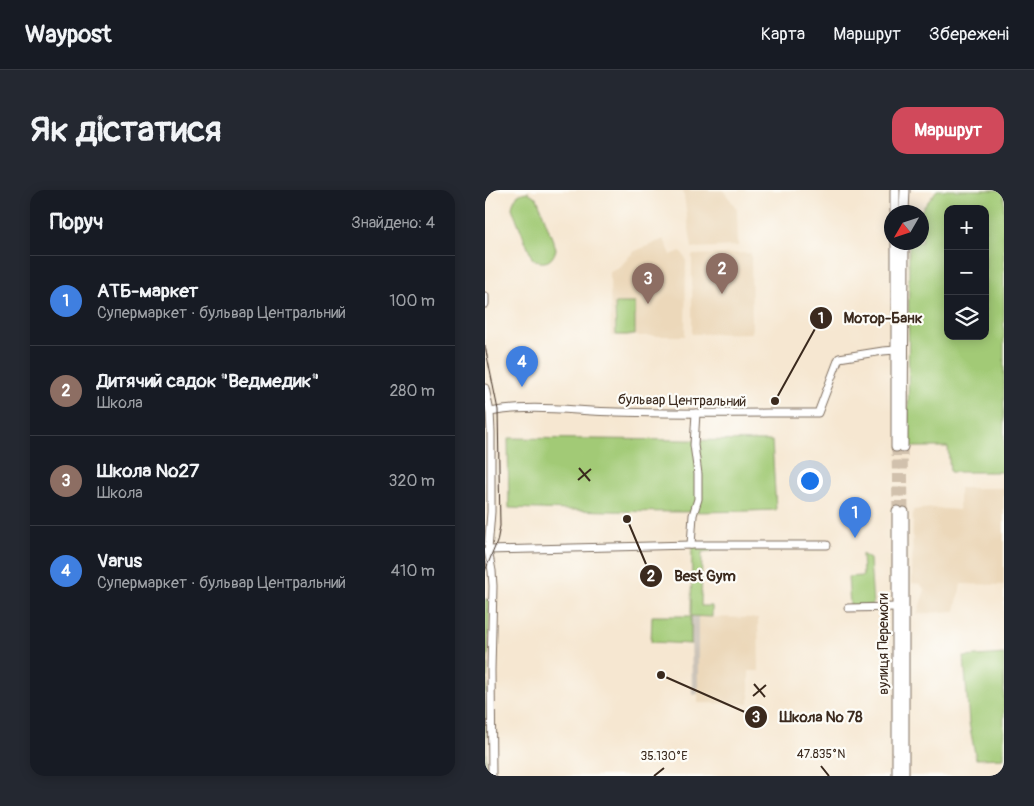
<!DOCTYPE html>
<html lang="uk">
<head>
<meta charset="utf-8">
<style>
  :root { --surface:#171b24; --page:#242831; --text:#f1f3f6; --muted:#9ea1a6; --line:#363941; --accent:#d1495b }
  body { margin:0; font-family:Pangolin,sans-serif; background:var(--page); color:var(--text) }
  .controls { position:absolute; right:15px; top:15px; display:grid; overflow:hidden; border-radius:10px; box-shadow:0 2px 12px #0003 }
  .controls button { width:45px; height:45px; display:grid; place-items:center; padding:0; border:0; border-bottom:1px solid var(--line); background:var(--surface); color:var(--text); font:25px sans-serif }
  .compass { position:absolute; left:399px; top:15px; width:45px; height:45px; border-radius:50%; background:var(--surface); box-shadow:0 2px 12px #0003; rotate:231deg }
  .you { position:absolute; left:324px; top:290px; width:18px; height:18px; margin:-12px; border:4px solid #fff; border-radius:50%; background:#1a73e8; box-shadow:0 0 0 8px #1a73e833 }
  .badge { display:grid; place-items:center; width:32px; height:32px; border-radius:50%; background:var(--accent); color:#fff; font-size:16px; font-weight:700 }
  .pin { position:absolute; translate:-50% -41px; filter:drop-shadow(0 1px 2px #0008) }
  .pin::after { content:''; position:absolute; top:26px; width:18px; height:15px; background:inherit; clip-path:polygon(0 0,100% 0,50% 100%) }
  .list { margin:0; padding:0; list-style:none }
  h2 { display:flex; justify-content:space-between; align-items:center; height:65px; margin:0; padding:0 20px; font-size:21px }
  h2 small { font-size:16px; font-weight:400; color:var(--muted) }
  .list li { display:grid; grid-template-columns:32px 1fr auto; gap:15px; align-items:center; box-sizing:border-box; height:90px; padding:0 20px; border-top:1px solid var(--line) }
  .list b { display:block; font-size:19px; white-space:nowrap }
  .list p { margin:0; font-size:16px; white-space:nowrap; color:var(--muted) }
  .list em { font-size:16px; font-style:normal; color:var(--muted) }
  .icon { flex:none; width:28px; height:28px; fill:none; stroke:currentColor; stroke-width:2; stroke-linecap:round; stroke-linejoin:round }
  .map { position:relative; flex:none; width:519px; height:586px; overflow:hidden; border-radius:15px }
  header { display:flex; align-items:center; gap:30px; box-sizing:border-box; height:70px; padding:0 25px; background:var(--surface); border-bottom:1px solid var(--line) }
  header strong { font-size:24px }
  nav { display:flex; gap:28px; margin-inline-start:auto; font-size:18px }
  .intro { display:flex; align-items:center; justify-content:space-between; box-sizing:border-box; height:120px; padding:0 30px }
  h1 { margin:0; font-size:35px }
  .button { padding:12px 22px; border-radius:15px; background:var(--accent); color:#fff; font-size:18px; font-weight:700 }
  main { display:flex; gap:30px; padding:0 30px }
  aside { flex:1; background:var(--surface); border-radius:15px; box-shadow:0 2px 12px #0003 }
  .map>svg:first-child { display:block }
  .built { fill:#ecd8ba }
  .industrial { fill:#cbc3b8 }
  .green { fill:#a2ca76; stroke:#6e7a4a; fill-rule:evenodd }
  .lines { fill:none; stroke-linecap:round; stroke-linejoin:round }
  .major-tunnel { stroke:#d1c1ad; stroke-width:9; stroke-dasharray:9 4.5; stroke-linecap:butt }
  .minor-casing { stroke:#7c6c5d; stroke-width:9 }
  .major-casing { stroke:#7c6c5d; stroke-width:11 }
  .minor { stroke:#fff; stroke-width:7 }
  .major { stroke:#fff; stroke-width:9 }
  .tram { stroke:#3b2a1e; stroke-width:1 }
  .ticks { fill:none; stroke:#3b2a1e; stroke-width:2 }
  .labels { text-anchor:middle; stroke-width:4.5; stroke-linejoin:round; paint-order:stroke }
  .street-label { font-size:14px; fill:#3b2a1e; stroke:#fdfcf7 }
  .ticks-label { font-size:12px; text-anchor:middle; fill:#3b2a1e; stroke:#fdfcf7; stroke-width:4.5; stroke-linejoin:round; paint-order:stroke }
  .leader { fill:none; stroke:#3b2a1e; stroke-width:2 }
  .callout-dot { fill:#3b2a1e; stroke:#fdfcf7; stroke-width:2 }
  .mark-label { font-size:15px; text-anchor:middle; font-weight:bold; fill:#fff }
  .callout-label { font-size:15px; text-anchor:middle; font-weight:bold; fill:#3b2a1e; stroke:#fdfcf7; stroke-width:4.5; stroke-linejoin:round; paint-order:stroke }
</style>
</head>
<body>
<header>
<strong>Waypost</strong>
<nav><a>Карта</a><a>Маршрут</a><a>Збережені</a></nav>
</header>
<div class="intro"><h1>Як дістатися</h1><a class="button">Маршрут</a></div>
<main>
<aside>
<h2>Поруч<small>Знайдено: 4</small></h2>
<ul class="list">
<li><span class="badge" style="background:#3f7fe0">1</span><div><b>АТБ-маркет</b><p>Супермаркет · бульвар Центральний</p></div><em>100 m</em></li>
<li><span class="badge" style="background:#8d6e63">2</span><div><b>Дитячий садок &quot;Ведмедик&quot;</b><p>Школа</p></div><em>280 m</em></li>
<li><span class="badge" style="background:#8d6e63">3</span><div><b>Школа №27</b><p>Школа</p></div><em>320 m</em></li>
<li><span class="badge" style="background:#3f7fe0">4</span><div><b>Varus</b><p>Супермаркет · бульвар Центральний</p></div><em>410 m</em></li>
</ul>
</aside>
<div class="map">
<svg width="519" height="586" viewBox="0 0 519 586">
  <rect width="100%" height="100%" fill="#fdfcf7"/>
  <filter id="ink" filterUnits="userSpaceOnUse"><feTurbulence type="fractalNoise" baseFrequency=".02" numOctaves="2"/><feDisplacementMap in="SourceGraphic" scale="10" xChannelSelector="R" yChannelSelector="G"/><feConvolveMatrix kernelMatrix="1 2 1 2 8 2 1 2 1" color-interpolation-filters="sRGB"/></filter>
  <filter id="wash" filterUnits="userSpaceOnUse"><feTurbulence type="fractalNoise" baseFrequency=".0096" numOctaves="4" result="noise"/><feDisplacementMap in="SourceGraphic" scale="20" xChannelSelector="R" yChannelSelector="G"/><feGaussianBlur stdDeviation="1.12" result="paint"/><feColorMatrix in="noise" values="0 0 0 0 0 0 0 0 0 0 0 0 0 0 0 0 0 1.4 0 .05"/><feComposite in="paint" operator="in"/></filter>
  <g filter="url(#wash)">
    <rect width="100%" height="100%" fill="#f6e7d1"/>
    <g class="built">
      <path d="M 198,0 L 238,0 L 252,19 L 253,56 L 207,58 Z"/>
      <path d="M 179,49 L 186,65 L 196,61 L 201,69 L 200,146 L 126,146 L 125,82 L 135,77 L 148,62 Z"/>
      <path d="M 266,63 L 267,143 L 207,144 L 207,65 Z"/>
      <path d="M 474,298 L 519,298 L 519,395 L 476,394 L 470,421 L 432,424 L 440,400 L 435,394 L 427,393 L 428,320 L 447,318 L 474,320 Z"/>
      <path d="M 213,427 L 273,428 L 274,481 L 264,481 L 264,514 L 213,513 Z"/>
    </g>
    <path class="industrial" d="M 206,426 L 213,427 L 213,504 L 207,505 Z"/>
    <g class="green">
      <path d="M 452,0 L 519,0 L 519,282 L 465,282 L 463,257 L 423,257 L 424,53 L 437,52 L 437,22 L 435,22 ZM 463,19 L 500,19 L 500,146 L 463,146 Z"/>
      <path d="M 43,2 L 52,8 L 71,59 C 68,72 58,76 47,68 L 27,18 C 29,8 32,3 43,2 Z"/>
      <path d="M 130,113 L 150,113 L 150,145 L 131,145 Z"/>
      <path d="M 23,248 L 287,251 L 291,320 C 202,324 113,321 24,318 Z"/>
      <path d="M 207,355 L 227,356 L 227,361 L 217,362 L 216,416 L 227,416 L 227,427 L 206,426 L 206,454 L 166,452 L 167,426 L 206,426 Z"/>
      <path d="M 377,364 L 385,369 L 388,415 L 365,416 L 363,387 L 378,386 Z"/>
      <path d="M 0,409 L 5,410 L 1,518 L 1,586 L 0,586 Z"/>
      <path d="M 519,464 L 519,568 L 491,569 L 484,533 L 479,467 Z"/>
    </g>
  </g>
  <g filter="url(#ink)">
    <g class="lines">
      <g class="major-tunnel">
        <path d="M 411,257 L 412,321"/>
        <path d="M 418,257 L 419,322"/>
      </g>
      <defs>
        <g id="minor">
          <path d="M 0,106 L 0,114"/>
          <path d="M 0,198 L 5,222 L 6,242 L 6,322 L 3,360 L 7,381 L 8,396 L 6,480 L 7,586"/>
          <path d="M 5,222 C 46,214 89,221 131,222 C 198,224 266,223 333,223 L 354,168 L 398,161 L 411,160"/>
          <path d="M 206,355 L 208,325 L 213,309 L 213,284 L 209,255 L 211,223"/>
          <path d="M 3,360 L 206,355 L 342,355"/>
          <path d="M 363,418 L 412,417"/>
        </g>
        <g id="major">
          <path d="M 410,0 L 410,22"/>
          <path d="M 419,22 L 420,0"/>
          <path d="M 411,52 L 411,257"/>
          <path d="M 418,257 L 419,52"/>
          <path d="M 412,321 L 412,586"/>
          <path d="M 419,586 L 419,322"/>
        </g>
      </defs>
      <use href="#minor" class="minor-casing"/>
      <use href="#major" class="major-casing"/>
      <use href="#minor" class="minor"/>
      <use href="#major" class="major"/>
      <path class="tram" d="M 0,156 L 13,220 L 15,336 L 12,352 L 0,381"/>
    </g>
  </g>
  <path class="ticks" d="M 94,278 L 105,291M 93,290 L 106,279M 269,494 L 280,507M 268,506 L 281,495M 336,576 L 344,586M 169,586 L 179,578"/>
  <g class="labels">
    <g class="street-label">
      <text transform="translate(197 210) rotate(1)" y="5">бульвар Центральний</text>
      <text transform="translate(398 454) rotate(-90)" y="5">вулиця Перемоги</text>
    </g>
  </g>
  <g class="ticks-label">
    <text x="336" y="568">47.835°N</text>
    <text x="179" y="570">35.130°E</text>
  </g>
  <path class="leader" d="M290 211L336 128M142 329L166 386M176 485L271 527"/>
  <g class="callout-dot">
    <circle cx="290" cy="211" r="5"/>
    <circle cx="142" cy="329" r="5"/>
    <circle cx="176" cy="485" r="5"/>
    <circle cx="336" cy="128" r="12"/>
    <circle cx="166" cy="386" r="12"/>
    <circle cx="271" cy="527" r="12"/>
  </g>
  <g class="mark-label">
    <text x="336" y="133">1</text>
    <text x="166" y="391">2</text>
    <text x="271" y="532">3</text>
  </g>
  <g class="callout-label">
    <text x="398" y="133">Мотор-Банк</text>
    <text x="220" y="391">Best Gym</text>
    <text x="336" y="532">Школа № 78</text>
  </g>
</svg>
<div class="controls">
<button>+</button>
<button>−</button>
<button><svg class="icon" aria-label="layers" viewBox="0 0 24 24"><path d="M12 4l9 5-9 5-9-5zM3 14l9 5 9-5"/></svg></button>
</div>
<svg class="compass" viewBox="-18 -18 36 36"><path d="M0-13l5 13h-10z" fill="#e53935"/><path d="M0 13l5-13h-10z" fill="#9ea1a6"/></svg>
<div class="you"></div>
<div class="pin badge" style="left:370px;top:348px;background:#3f7fe0">1</div>
<div class="pin badge" style="left:237px;top:104px;background:#8d6e63">2</div>
<div class="pin badge" style="left:163px;top:114px;background:#8d6e63">3</div>
<div class="pin badge" style="left:37px;top:197px;background:#3f7fe0">4</div>
</div>
</main>
</body>
</html>
